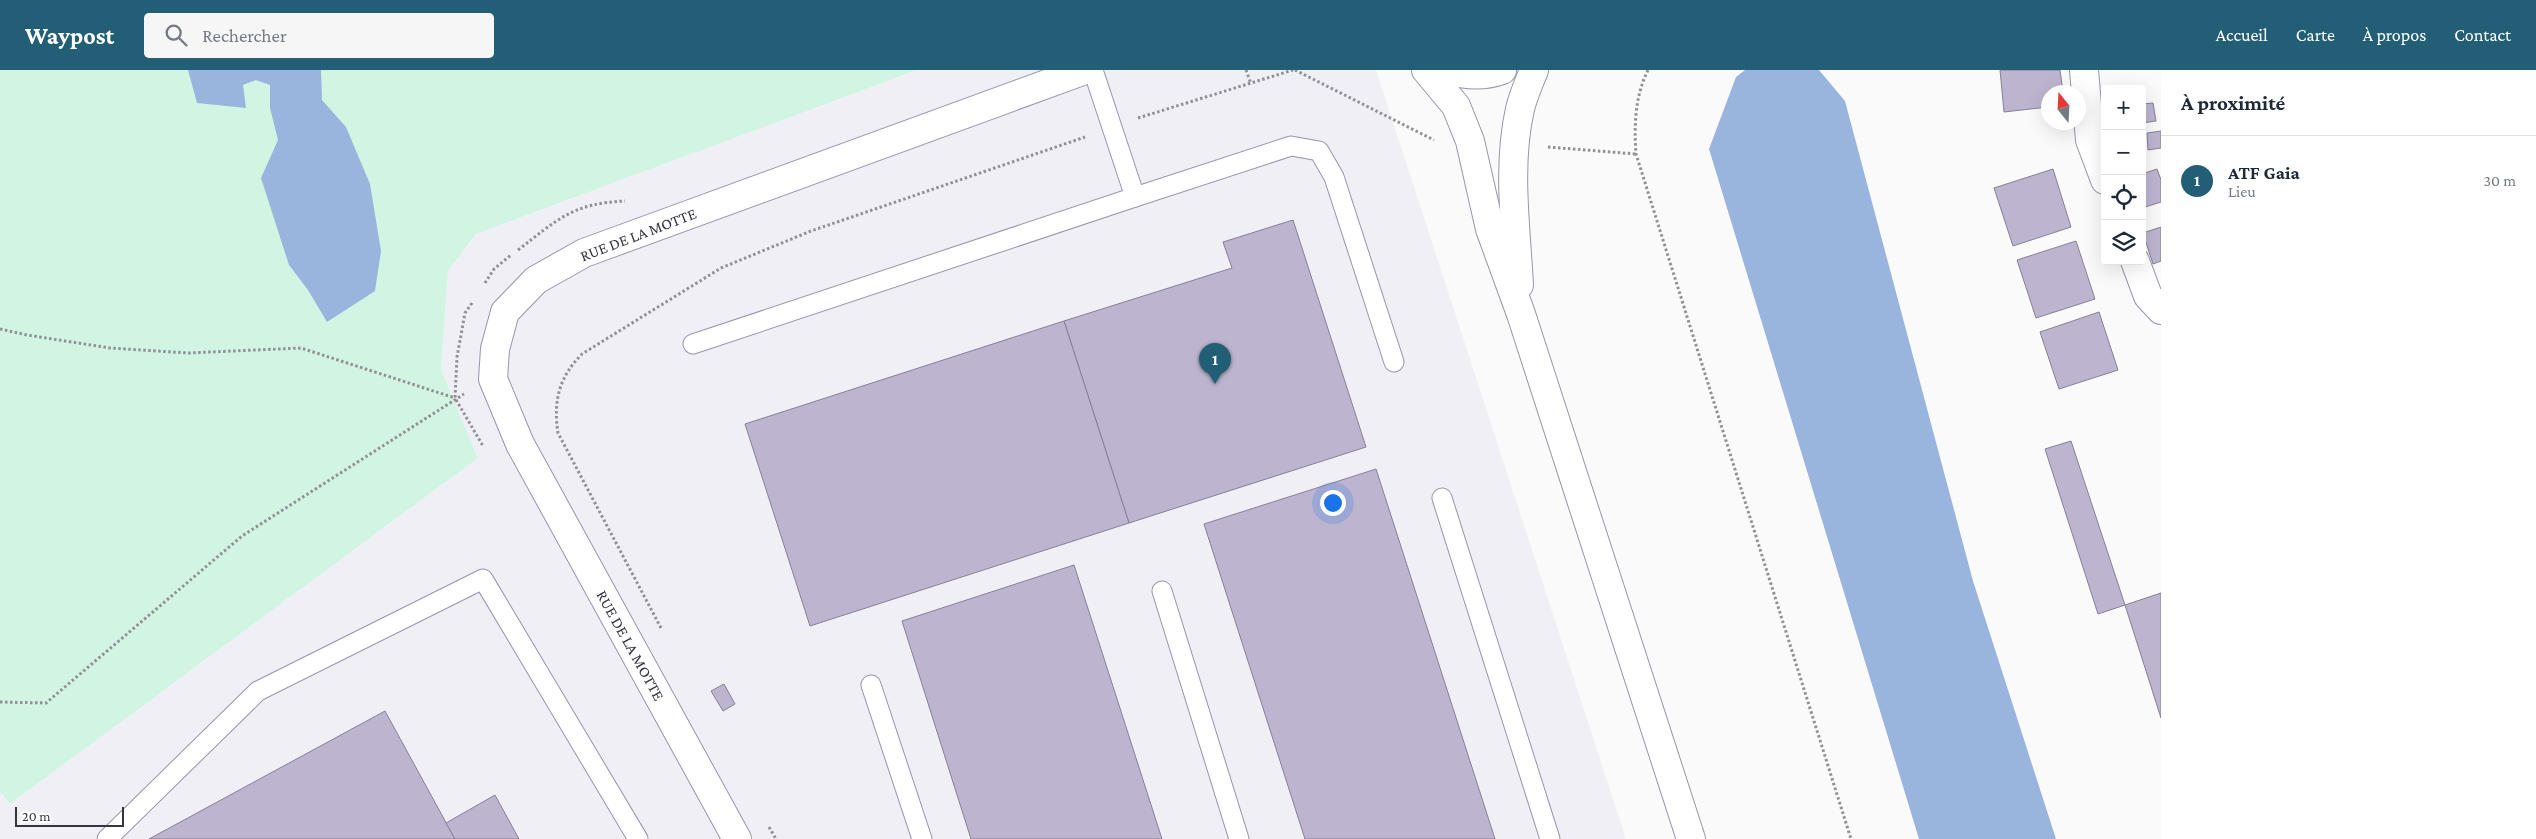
<!DOCTYPE html>
<html lang="fr">
<head>
<meta charset="utf-8">
<style>
  :root { --surface:#fff; --page:#f6f6f7; --text:#1f2937; --muted:#747a83; --line:#e0e1e3; --accent:#225e75 }
  body { margin:0; font-family:"Crimson Pro",serif; background:var(--page); color:var(--text) }
  .controls { position:absolute; right:15px; top:15px; display:grid; overflow:hidden; border-radius:5px; box-shadow:0 5px 20px #0002 }
  .controls button { width:45px; height:45px; display:grid; place-items:center; padding:0; border:0; border-bottom:1px solid var(--line); background:var(--surface); color:var(--text); font:25px sans-serif }
  .compass { position:absolute; left:2041px; top:15px; width:45px; height:45px; border-radius:50%; background:var(--surface); box-shadow:0 5px 20px #0002; rotate:342deg }
  .scale { position:absolute; left:15px; bottom:12px; width:109px; box-sizing:border-box; padding-left:5px; border:2px solid #37343f; border-top:0; font-size:14px; line-height:18px; white-space:nowrap; color:#37343f; -webkit-text-stroke:4px #fff; paint-order:stroke }
  .you { position:absolute; left:1332px; top:432px; width:18px; height:18px; margin:-12px; border:4px solid #fff; border-radius:50%; background:#1a73e8; box-shadow:0 0 0 8px #1a73e833 }
  .badge { display:grid; place-items:center; width:32px; height:32px; border-radius:50%; background:var(--accent); color:#fff; font-size:16px; font-weight:700 }
  .pin { position:absolute; translate:-50% -41px; filter:drop-shadow(0 1px 2px #0008) }
  .pin::after { content:''; position:absolute; top:26px; width:18px; height:15px; background:inherit; clip-path:polygon(0 0,100% 0,50% 100%) }
  .list { margin:0; padding:0; list-style:none }
  h2 { display:flex; justify-content:space-between; align-items:center; height:65px; margin:0; padding:0 20px; font-size:21px }
  h2 small { font-size:16px; font-weight:400; color:var(--muted) }
  .list li { display:grid; grid-template-columns:32px 1fr auto; gap:15px; align-items:center; box-sizing:border-box; height:90px; padding:0 20px; border-top:1px solid var(--line) }
  .list b { display:block; font-size:19px; white-space:nowrap }
  .list p { margin:0; font-size:16px; white-space:nowrap; color:var(--muted) }
  .list em { font-size:16px; font-style:normal; color:var(--muted) }
  .icon { flex:none; width:28px; height:28px; fill:none; stroke:currentColor; stroke-width:2; stroke-linecap:round; stroke-linejoin:round }
  .map { position:relative; flex:none; width:2161px; height:769px; overflow:hidden }
  header { display:flex; align-items:center; gap:30px; box-sizing:border-box; height:70px; padding:0 25px; background:var(--accent); color:#fff }
  header strong { font-size:24px }
  nav { display:flex; gap:28px; margin-inline-start:auto; font-size:18px }
  .search { width:350px; height:45px; background:var(--page); display:flex; align-items:center; gap:12px; box-sizing:border-box; padding:0 18px; border-radius:5px; color:var(--muted); font-size:19px }
  main { display:flex }
  aside { flex:1; background:var(--surface) }
  .map>svg:first-child { display:block }
  .built { fill:#f0eff6 }
  .green { fill:#d1f5e2 }
  .water { fill:#9ab5dd }
  .building { fill:#bdb5d0; stroke:#867f98 }
  .lines { fill:none; stroke-linecap:round; stroke-linejoin:round }
  .service-casing { stroke:#9b93ad; stroke-width:21 }
  .minor-casing { stroke:#9b93ad; stroke-width:30 }
  .primary-casing { stroke:#9b93ad; stroke-width:30 }
  .path { stroke:#919096; stroke-width:3; stroke-dasharray:2.5 2.5; stroke-linecap:butt }
  .service { stroke:#fff; stroke-width:19 }
  .minor { stroke:#fff; stroke-width:28 }
  .primary { stroke:#fff; stroke-width:28 }
  .labels { text-anchor:middle; stroke-width:5; stroke-linejoin:round; paint-order:stroke }
  .street-label { font-size:16px; fill:#37343f; stroke:#fff }
</style>
</head>
<body>
<header>
<strong>Waypost</strong>
<div class="search"><svg class="icon" aria-label="search" viewBox="0 0 24 24"><circle cx="10" cy="10" r="6"/><path d="M15 15l6 6"/></svg>Rechercher</div>
<nav><a>Accueil</a><a>Carte</a><a>À propos</a><a>Contact</a></nav>
</header>
<main>
<div class="map">
<svg width="2161" height="769" viewBox="0 0 2161 769">
  <rect width="100%" height="100%" fill="#fafafa"/>
  <path class="built" d="M 917,0 L 1376,0 L 1626,769 L 0,769 L 0,722 L 10,734 L 478,388 L 441,300 L 448,201 L 476,164 Z"/>
  <path class="green" d="M 0,0 L 917,0 L 476,164 L 448,201 L 441,300 L 478,388 L 10,734 L 0,722 Z"/>
  <g class="water">
    <path d="M 188,0 L 321,0 L 322,30 L 346,57 L 370,114 L 381,181 L 375,221 L 327,252 L 308,220 L 289,195 L 261,108 L 278,70 L 270,38 L 270,15 L 256,10 L 243,15 L 246,38 L 197,33 Z"/>
    <path d="M 1745,0 L 1819,0 L 1845,31 L 1973,511 L 2056,769 L 1919,769 L 1709,79 L 1736,7 Z"/>
  </g>
  <g class="building">
    <path d="M 2000,0 L 2060,0 L 2063,22 L 2048,22 L 2048,37 L 2004,42 Z"/>
    <path d="M 2153,33 L 2156,51 L 2142,53 L 2142,34 Z"/>
    <path d="M 2161,61 L 2161,78 L 2148,80 L 2147,63 Z"/>
    <path d="M 2053,99 L 2071,157 L 2013,176 L 1994,118 Z"/>
    <path d="M 2157,99 L 2161,110 L 2161,132 L 2142,138 L 2142,104 Z"/>
    <path d="M 1293,150 L 1366,377 L 1129,453 L 1064,251 L 1232,198 L 1223,172 Z"/>
    <path d="M 2161,157 L 2161,191 L 2153,194 L 2143,163 Z"/>
    <path d="M 2076,171 L 2095,229 L 2036,248 L 2017,190 Z"/>
    <path d="M 2099,242 L 2118,300 L 2059,319 L 2040,262 Z"/>
    <path d="M 1064,251 L 1129,453 L 810,556 L 745,354 Z"/>
    <path d="M 2071,371 L 2125,535 L 2098,544 L 2045,379 Z"/>
    <path d="M 1376,399 L 1396,461 L 1495,769 L 1305,769 L 1204,454 Z"/>
    <path d="M 1074,495 L 1162,769 L 971,769 L 902,551 Z"/>
    <path d="M 2161,523 L 2161,648 L 2125,535 Z"/>
    <path d="M 724,614 L 735,634 L 723,641 L 711,621 Z"/>
    <path d="M 385,641 L 455,769 L 149,769 Z"/>
    <path d="M 495,725 L 519,769 L 455,769 L 446,753 Z"/>
  </g>
  <g class="lines">
    <defs>
      <g id="service">
        <path d="M 1093,0 L 1135,127 L 1291,76 L 1319,81 L 1334,107 L 1394,292"/>
        <path d="M 693,274 L 1135,127"/>
        <path d="M 1442,428 L 1550,769"/>
        <path d="M 1162,521 L 1239,769"/>
        <path d="M 871,615 L 922,769"/>
        <path d="M 107,769 L 258,621 L 483,509 L 638,769"/>
      </g>
      <g id="minor">
        <path d="M 2084,0 L 2090,70 L 2105,110"/>
        <path d="M 2135,191 L 2148,226 L 2161,240"/>
        <path d="M 737,769 L 520,374 L 493,309 L 495,279 L 505,242 L 536,210 L 584,183 L 1085,0"/>
      </g>
      <g id="primary">
        <path d="M 1426,0 L 1456,36 L 1470,71 L 1490,159 L 1521,244 L 1691,769"/>
        <path d="M 1446,0 C 1464,5 1484,7 1502,0"/>
        <path d="M 1519,215 C 1516,158 1507,96 1520,39 C 1523,26 1529,13 1534,0"/>
      </g>
    </defs>
    <use href="#service" class="service-casing"/>
    <use href="#minor" class="minor-casing"/>
    <use href="#primary" class="primary-casing"/>
    <g class="path">
      <path d="M 1246,0 L 1251,14"/>
      <path d="M 1295,0 L 1434,70"/>
      <path d="M 1648,0 C 1635,26 1634,55 1636,84 L 1851,769"/>
      <path d="M 1138,48 L 1293,0"/>
      <path d="M 1548,77 L 1636,84"/>
      <path d="M 518,180 C 557,150 573,133 625,131"/>
      <path d="M 485,213 L 494,199 L 511,185"/>
      <path d="M 472,233 L 465,243 L 457,287 L 455,328 L 483,376"/>
      <path d="M 0,259 L 27,265 L 110,278 L 188,283 L 301,278 L 455,328"/>
      <path d="M 661,558 L 558,363 C 553,331 559,307 582,284 L 721,198 L 811,161 L 1085,67"/>
      <path d="M 0,632 L 46,633 L 242,466 L 464,324"/>
      <path d="M 769,757 L 776,769"/>
    </g>
    <use href="#service" class="service"/>
    <use href="#minor" class="minor"/>
    <use href="#primary" class="primary"/>
  </g>
  <g class="labels">
    <g class="street-label">
      <text transform="translate(638 164) rotate(-21)" y="6">RUE DE LA MOTTE</text>
      <text transform="translate(631 575) rotate(61)" y="6">RUE DE LA MOTTE</text>
    </g>
  </g>
</svg>
<div class="controls">
<button>+</button>
<button>−</button>
<button><svg class="icon" aria-label="locate" viewBox="0 0 24 24"><circle cx="12" cy="12" r="6"/><path d="M12 2v4M12 18v4M2 12h4M18 12h4"/></svg></button>
<button><svg class="icon" aria-label="layers" viewBox="0 0 24 24"><path d="M12 4l9 5-9 5-9-5zM3 14l9 5 9-5"/></svg></button>
</div>
<svg class="compass" viewBox="-18 -18 36 36"><path d="M0-13l5 13h-10z" fill="#e53935"/><path d="M0 13l5-13h-10z" fill="#747a83"/></svg>
<div class="scale">20 m</div>
<div class="you"></div>
<div class="pin badge" style="left:1215px;top:314px">1</div>
</div>
<aside>
<h2>À proximité<small></small></h2>
<ul class="list">
<li><span class="badge">1</span><div><b>ATF Gaia</b><p>Lieu</p></div><em>30 m</em></li>
</ul>
</aside>
</main>
</body>
</html>
